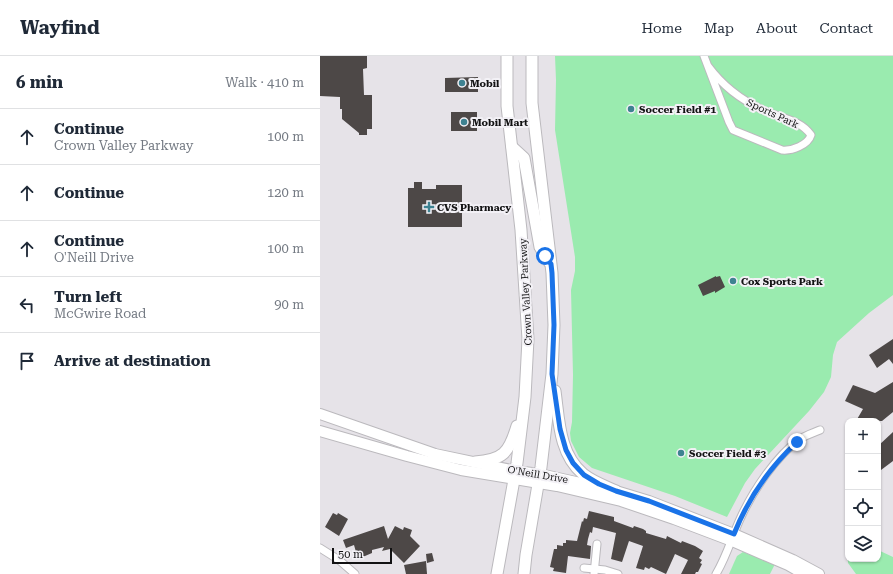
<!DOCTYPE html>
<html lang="en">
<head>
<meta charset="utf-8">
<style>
  :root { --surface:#fff; --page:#f2f2f3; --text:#1f2937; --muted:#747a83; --line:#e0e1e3 }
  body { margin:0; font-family:"Roboto Serif",serif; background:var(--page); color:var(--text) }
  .controls { position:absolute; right:12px; bottom:12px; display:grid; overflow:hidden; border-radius:8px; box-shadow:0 1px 3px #0004 }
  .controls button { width:36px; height:36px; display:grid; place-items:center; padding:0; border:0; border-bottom:1px solid var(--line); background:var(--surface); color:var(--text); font:20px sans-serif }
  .scale { position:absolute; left:12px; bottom:10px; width:60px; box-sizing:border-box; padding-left:4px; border:2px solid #121213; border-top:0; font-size:11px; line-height:14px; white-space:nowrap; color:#121213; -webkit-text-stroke:3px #f3f1f6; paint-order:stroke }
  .stop { position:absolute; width:12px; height:12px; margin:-9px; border:3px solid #1a73e8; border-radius:50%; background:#fff }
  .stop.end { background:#1a73e8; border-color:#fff; box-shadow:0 1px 4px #0008 }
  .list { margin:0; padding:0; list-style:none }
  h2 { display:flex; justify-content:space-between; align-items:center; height:52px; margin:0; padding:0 16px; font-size:17px }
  h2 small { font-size:13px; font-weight:400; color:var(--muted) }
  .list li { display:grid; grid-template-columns:26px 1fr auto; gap:12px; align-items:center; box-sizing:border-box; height:56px; padding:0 16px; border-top:1px solid var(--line) }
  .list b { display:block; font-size:15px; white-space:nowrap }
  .list p { margin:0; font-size:13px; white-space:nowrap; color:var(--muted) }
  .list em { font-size:13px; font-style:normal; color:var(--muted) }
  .icon { flex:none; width:22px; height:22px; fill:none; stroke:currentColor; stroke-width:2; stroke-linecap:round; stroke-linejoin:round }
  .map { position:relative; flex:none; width:573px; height:518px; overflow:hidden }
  header { display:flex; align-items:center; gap:24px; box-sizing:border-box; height:56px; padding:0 20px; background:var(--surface); border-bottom:1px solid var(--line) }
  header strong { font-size:19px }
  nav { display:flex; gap:22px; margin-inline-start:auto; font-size:14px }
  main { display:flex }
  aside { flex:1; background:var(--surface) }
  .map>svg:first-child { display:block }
  .green { fill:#9aebaf }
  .building { fill:#4d4847 }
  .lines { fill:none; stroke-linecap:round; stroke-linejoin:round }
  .minor-casing { stroke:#bbb9bd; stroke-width:9 }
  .secondary-casing { stroke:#bbb9bd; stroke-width:12 }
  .primary-casing { stroke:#bbb9bd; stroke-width:13 }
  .minor { stroke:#fff; stroke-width:7 }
  .secondary { stroke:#fff; stroke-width:10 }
  .primary { stroke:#fff; stroke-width:11 }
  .route { stroke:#1a73e8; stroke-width:5 }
  .poi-dot { fill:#3e8291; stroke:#f3f1f6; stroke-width:1.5 }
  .labels { text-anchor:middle; stroke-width:4; stroke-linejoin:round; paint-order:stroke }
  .poi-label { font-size:10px; font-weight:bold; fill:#121213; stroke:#f3f1f6; text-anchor:start }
  .street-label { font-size:10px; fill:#121213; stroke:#f3f1f6 }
</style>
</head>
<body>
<header>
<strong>Wayfind</strong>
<nav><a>Home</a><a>Map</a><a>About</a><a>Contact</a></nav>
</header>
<main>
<aside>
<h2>6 min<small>Walk · 410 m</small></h2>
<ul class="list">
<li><svg class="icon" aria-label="ahead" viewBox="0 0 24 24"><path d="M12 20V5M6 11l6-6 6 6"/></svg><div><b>Continue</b><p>Crown Valley Parkway</p></div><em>100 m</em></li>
<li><svg class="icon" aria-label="ahead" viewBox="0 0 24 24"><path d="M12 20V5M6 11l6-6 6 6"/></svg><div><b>Continue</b></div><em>120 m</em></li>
<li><svg class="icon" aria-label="ahead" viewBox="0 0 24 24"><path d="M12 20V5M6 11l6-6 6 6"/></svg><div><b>Continue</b><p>O'Neill Drive</p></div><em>100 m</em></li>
<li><svg class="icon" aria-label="left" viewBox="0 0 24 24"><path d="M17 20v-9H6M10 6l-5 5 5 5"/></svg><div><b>Turn left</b><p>McGwire Road</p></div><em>90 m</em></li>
<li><svg class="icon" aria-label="arrive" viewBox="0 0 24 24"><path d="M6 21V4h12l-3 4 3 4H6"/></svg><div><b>Arrive at destination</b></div></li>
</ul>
</aside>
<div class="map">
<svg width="573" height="518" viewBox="0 0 573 518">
  <rect width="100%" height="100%" fill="#e6e3e8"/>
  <g class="green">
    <path d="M 235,0 L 573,0 L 573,239 L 549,257 L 517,286 L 513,299 L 511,321 L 504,336 L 489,355 L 435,413 L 425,427 L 407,461 L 355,440 L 272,412 L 259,401 L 251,385 L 250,377 L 252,366 L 253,319 L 251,234 L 255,215 L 255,201 L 235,74 L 236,24 Z"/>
    <path d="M 558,494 L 573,501 L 573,518 L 536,518 L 528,507 L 528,501 L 528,503 L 558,503 Z"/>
    <path d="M 423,496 L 455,508 L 450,518 L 409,518 L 417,500 Z"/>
  </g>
  <g class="building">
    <path d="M 0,0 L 47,0 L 47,12 L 43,13 L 44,39 L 52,39 L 52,73 L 47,73 L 47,79 L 39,79 L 39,77 L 22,63 L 22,53 L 20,53 L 20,41 L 0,40 Z"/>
    <path d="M 158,21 L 158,36 L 125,36 L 125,22 Z"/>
    <rect x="131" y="56" width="26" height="19"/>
    <path d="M 94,126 L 102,126 L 102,133 L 116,133 L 116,129 L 142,129 L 142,171 L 88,171 L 88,132 L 94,132 Z"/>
    <path d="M 396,220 L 396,221 L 400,220 L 405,231 L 395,237 L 395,235 L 383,240 L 378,229 Z"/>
    <path d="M 573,283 L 573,308 L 569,303 L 557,312 L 549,299 Z"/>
    <path d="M 573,326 L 573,356 L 562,365 L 536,365 L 543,353 L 525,345 L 533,329 L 555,337 Z"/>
    <path d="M 573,376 L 573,405 L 561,414 L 558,409 L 558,390 Z"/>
    <path d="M 269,455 L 294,461 L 294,465 L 313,472 L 314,470 L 323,473 L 326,475 L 326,477 L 346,483 L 347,480 L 361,487 L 362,485 L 375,490 L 383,495 L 379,502 L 382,504 L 380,507 L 382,508 L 378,516 L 376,516 L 375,518 L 361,518 L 368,504 L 355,498 L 346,518 L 331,511 L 329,513 L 325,511 L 324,514 L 316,512 L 323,490 L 309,485 L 302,506 L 291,503 L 296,477 L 273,471 L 272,477 L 270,476 L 268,483 L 267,489 L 271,490 L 270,503 L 248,500 L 246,517 L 233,515 L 234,512 L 230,511 L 234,493 L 237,493 L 237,489 L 243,490 L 243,487 L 246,487 L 246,484 L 257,485 L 262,465 L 263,466 L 264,462 L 267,463 Z"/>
    <path d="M 13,457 L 17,459 L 18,457 L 28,463 L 19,480 L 5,471 Z"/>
    <path d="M 64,470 L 68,483 L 75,470 L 83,474 L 84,471 L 92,474 L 90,480 L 100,490 L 84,507 L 70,493 L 62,495 L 64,491 L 52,494 L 52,497 L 38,503 L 34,489 L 26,492 L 23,484 Z"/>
    <path d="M 112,497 L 114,505 L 107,507 L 106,498 Z"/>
    <path d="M 106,505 L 107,518 L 86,518 L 84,509 Z"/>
  </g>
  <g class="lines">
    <defs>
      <g id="minor">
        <path d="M 384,0 L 409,66 L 413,74 L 462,94 C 472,95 488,89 491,79 C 480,63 459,62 443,54 C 421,44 402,29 388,10"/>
        <path d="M 0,492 L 19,504 L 35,518"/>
        <path d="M 264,512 L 285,514 L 298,518"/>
        <path d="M 274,518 L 277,488"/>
        <path d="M 396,518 C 407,500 412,480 421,461 C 433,435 456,400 480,383 C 486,379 493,377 500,374"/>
      </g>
      <g id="secondary">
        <path d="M 0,358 L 115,398 L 196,415 L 220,418 L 296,435 L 329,445 L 414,478 L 473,504 L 499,518"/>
        <path d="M 0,375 L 87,400 L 141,414 L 237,430 L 301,445 L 354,463 L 412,485 L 468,509 L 484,518"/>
      </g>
      <g id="primary">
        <path d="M 192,91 L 204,102 L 220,191 L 229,206"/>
        <path d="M 235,335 C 239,364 239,398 263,418 C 273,426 285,430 296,435"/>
        <path d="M 155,406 C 183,404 189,397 197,370"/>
        <path d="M 177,518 L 197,407 L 205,341 L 208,283 L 201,174 L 187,50 L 187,0"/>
        <path d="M 204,518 L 206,499 L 221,411 L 232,318 L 234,269 L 232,217 L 212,47 L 212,0"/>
      </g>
    </defs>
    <use href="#minor" class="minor-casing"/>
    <use href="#secondary" class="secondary-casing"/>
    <use href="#primary" class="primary-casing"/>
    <use href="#minor" class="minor"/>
    <use href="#secondary" class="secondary"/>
    <use href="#primary" class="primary"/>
  </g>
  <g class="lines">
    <path class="route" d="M 225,200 L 231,208 L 232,217 L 234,269 L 232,318 L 240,373 L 246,394 L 253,407 L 264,419 L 279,428 L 296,435 L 329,445 L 414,478 C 428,443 449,412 477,386"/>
  </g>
  <g class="poi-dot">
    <circle cx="142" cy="27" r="4"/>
    <circle cx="311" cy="53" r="4"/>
    <circle cx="144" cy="66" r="4"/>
    <path d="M107 145h4v4h4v4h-4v4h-4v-4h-4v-4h4z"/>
    <circle cx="413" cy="225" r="4"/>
    <circle cx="361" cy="397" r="4"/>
  </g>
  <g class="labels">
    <g class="poi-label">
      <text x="150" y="31">Mobil</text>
      <text x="319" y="57">Soccer Field #1</text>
      <text x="152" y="70">Mobil Mart</text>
      <text x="117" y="155">CVS Pharmacy</text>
      <text x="421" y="229">Cox Sports Park</text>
      <text x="369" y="401">Soccer Field #3</text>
    </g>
    <g class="street-label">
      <text transform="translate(453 57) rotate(25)" y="4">Sports Park</text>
      <text transform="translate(205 236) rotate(-93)" y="4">Crown Valley Parkway</text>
      <text transform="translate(218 418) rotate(10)" y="4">O'Neill Drive</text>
    </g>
  </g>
</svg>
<div class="controls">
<button>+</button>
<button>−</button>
<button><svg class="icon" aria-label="locate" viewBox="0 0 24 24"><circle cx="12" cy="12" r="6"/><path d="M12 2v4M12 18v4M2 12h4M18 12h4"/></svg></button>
<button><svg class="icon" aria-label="layers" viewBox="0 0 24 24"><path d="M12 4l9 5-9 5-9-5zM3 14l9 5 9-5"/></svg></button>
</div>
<div class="scale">50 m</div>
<div class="stop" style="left:225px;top:200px"></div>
<div class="stop end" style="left:477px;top:386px"></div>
</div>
</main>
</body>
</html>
